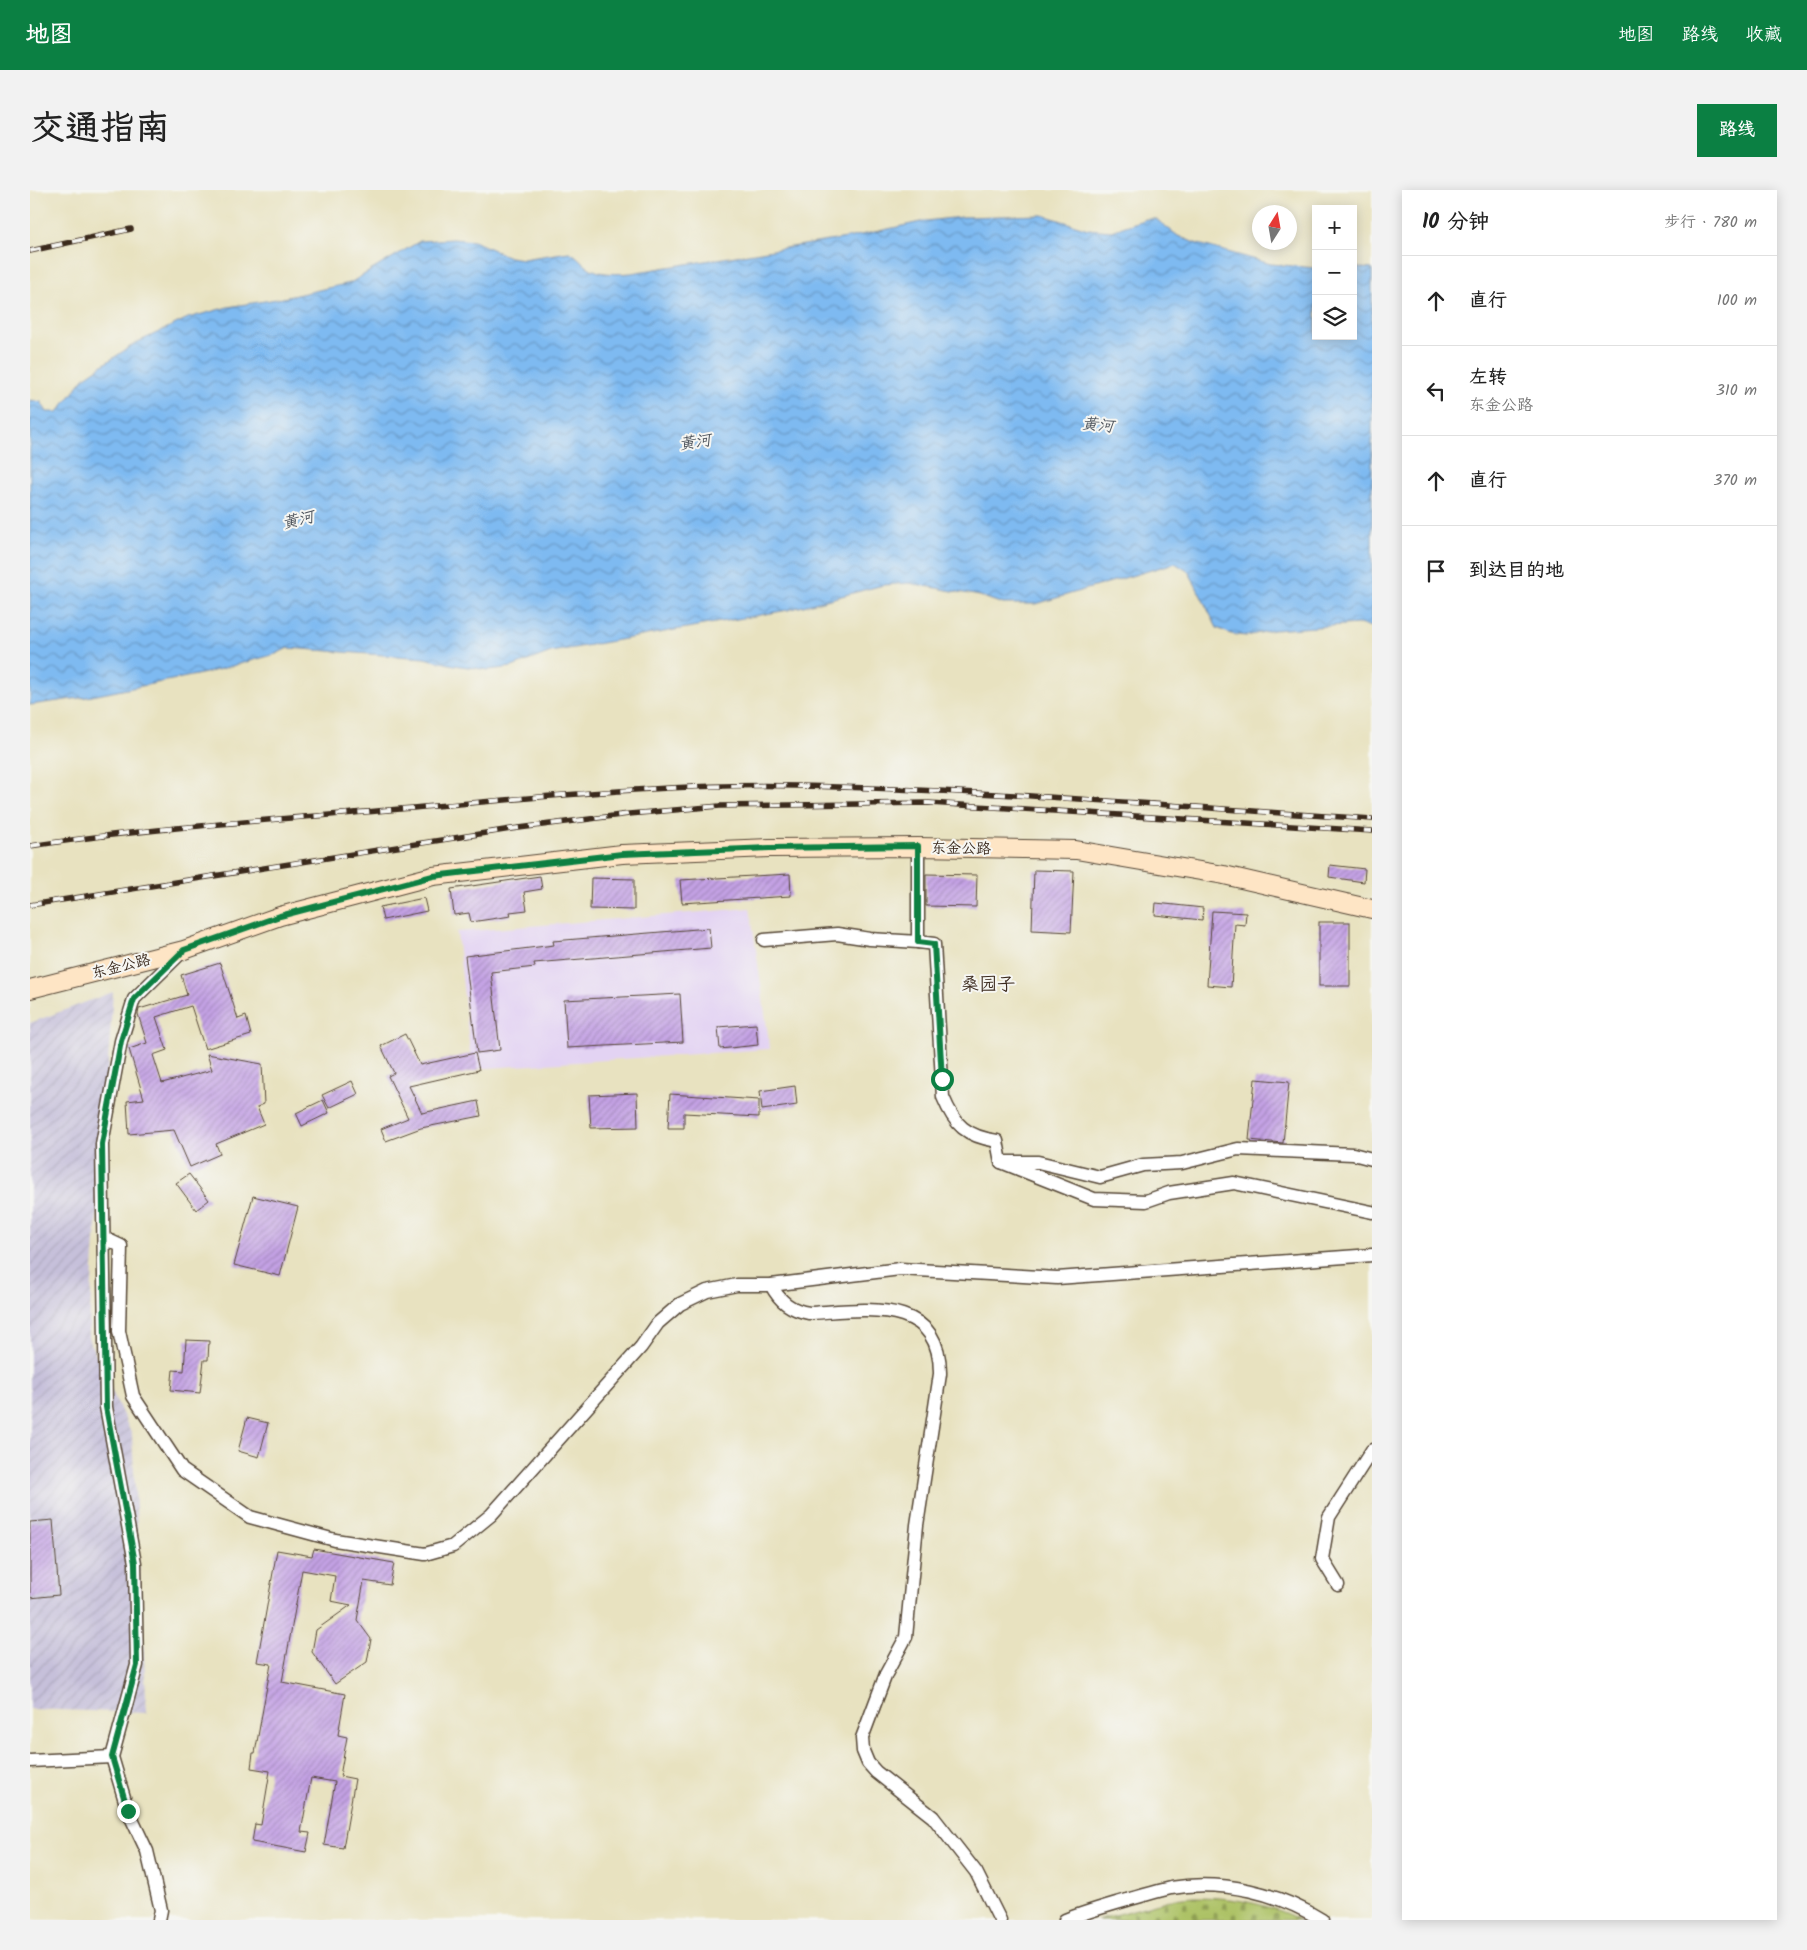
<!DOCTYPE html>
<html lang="zh">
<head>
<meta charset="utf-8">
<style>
  :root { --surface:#fff; --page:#f2f2f2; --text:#222; --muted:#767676; --line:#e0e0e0; --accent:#0b8043 }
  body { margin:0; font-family:Kalam,"LXGW WenKai TC",sans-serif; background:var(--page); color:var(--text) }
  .controls { position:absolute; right:15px; top:15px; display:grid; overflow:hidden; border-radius:0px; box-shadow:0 2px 12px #0003 }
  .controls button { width:45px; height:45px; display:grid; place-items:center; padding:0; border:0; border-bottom:1px solid var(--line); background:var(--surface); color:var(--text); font:25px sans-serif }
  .compass { position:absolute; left:1222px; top:15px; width:45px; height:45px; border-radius:50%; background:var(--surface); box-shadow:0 2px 12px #0003; rotate:11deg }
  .stop { position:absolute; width:15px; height:15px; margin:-11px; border:4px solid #0b8043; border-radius:50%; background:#fff }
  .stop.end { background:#0b8043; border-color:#fff; box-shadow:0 1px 5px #0008 }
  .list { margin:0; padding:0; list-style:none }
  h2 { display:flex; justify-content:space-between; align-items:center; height:65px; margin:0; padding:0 20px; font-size:21px }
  h2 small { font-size:16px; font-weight:400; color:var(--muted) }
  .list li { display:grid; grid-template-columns:32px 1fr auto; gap:15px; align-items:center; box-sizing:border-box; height:90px; padding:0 20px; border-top:1px solid var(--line) }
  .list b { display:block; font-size:19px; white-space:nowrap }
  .list p { margin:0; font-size:16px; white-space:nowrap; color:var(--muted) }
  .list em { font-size:16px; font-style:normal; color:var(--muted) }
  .icon { flex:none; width:28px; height:28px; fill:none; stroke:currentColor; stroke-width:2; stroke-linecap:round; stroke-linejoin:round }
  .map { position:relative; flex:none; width:1342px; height:1730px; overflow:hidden; border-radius:0px }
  header { display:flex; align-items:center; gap:30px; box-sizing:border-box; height:70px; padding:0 25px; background:var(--accent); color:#fff }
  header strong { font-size:24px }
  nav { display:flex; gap:28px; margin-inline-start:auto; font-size:18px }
  .intro { display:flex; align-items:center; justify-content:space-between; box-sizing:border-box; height:120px; padding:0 30px }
  h1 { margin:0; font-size:35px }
  .button { padding:12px 22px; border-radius:0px; background:var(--accent); color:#fff; font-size:18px; font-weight:700 }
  main { display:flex; gap:30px; padding:0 30px }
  aside { flex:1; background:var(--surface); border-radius:0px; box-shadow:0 2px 12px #0003 }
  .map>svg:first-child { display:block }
  .built { fill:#e3d3f3 }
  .industrial { fill:url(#industrial-furrows) }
  .cemetery { fill:url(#cemetery-stones); stroke:#747642 }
  .water { fill:url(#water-waves); stroke:#5c7288 }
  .building { fill:url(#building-hatch) }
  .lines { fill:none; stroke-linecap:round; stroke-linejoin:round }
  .minor-casing { stroke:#554636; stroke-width:15 }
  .secondary-casing { stroke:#554636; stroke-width:20 }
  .minor { stroke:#fff; stroke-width:12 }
  .secondary { stroke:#fee5c5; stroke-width:18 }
  .rail-casing { stroke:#3b2a1e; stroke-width:5.5 }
  .rail { stroke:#f6f6f2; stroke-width:4; stroke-dasharray:11; stroke-linecap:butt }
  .route { stroke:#0b8043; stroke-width:6 }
  .labels { text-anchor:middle; stroke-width:4; stroke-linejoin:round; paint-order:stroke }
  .street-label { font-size:15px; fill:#3b2a1e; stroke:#f6f6f2 }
  .water-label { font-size:16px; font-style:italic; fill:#4f555d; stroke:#f6f6f2 }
  .quarter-label { font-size:18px; fill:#3b2a1e; stroke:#f6f6f2 }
</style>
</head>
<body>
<header>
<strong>地图</strong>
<nav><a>地图</a><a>路线</a><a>收藏</a></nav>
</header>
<div class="intro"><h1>交通指南</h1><a class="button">路线</a></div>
<main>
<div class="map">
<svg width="1342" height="1730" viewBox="0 0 1342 1730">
  <defs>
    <pattern id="industrial-furrows" width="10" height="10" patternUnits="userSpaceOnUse" patternTransform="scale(1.25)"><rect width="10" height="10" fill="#c6c0da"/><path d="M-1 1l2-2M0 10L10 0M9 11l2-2" fill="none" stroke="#aba5bb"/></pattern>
    <pattern id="cemetery-stones" width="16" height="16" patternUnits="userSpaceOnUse" patternTransform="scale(1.25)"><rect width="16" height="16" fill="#adc266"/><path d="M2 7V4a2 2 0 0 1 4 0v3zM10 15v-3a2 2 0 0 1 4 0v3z" fill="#8e9e53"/></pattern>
    <pattern id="water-waves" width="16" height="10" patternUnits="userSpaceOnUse" patternTransform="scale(1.25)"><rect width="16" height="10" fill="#7ebaf1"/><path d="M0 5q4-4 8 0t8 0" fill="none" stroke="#6897c3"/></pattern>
    <pattern id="building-hatch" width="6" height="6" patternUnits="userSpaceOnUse" patternTransform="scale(1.25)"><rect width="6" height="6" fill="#c4a2e5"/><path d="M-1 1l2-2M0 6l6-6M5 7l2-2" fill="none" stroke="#a084b9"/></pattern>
  </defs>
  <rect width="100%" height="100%" fill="#f6f6f2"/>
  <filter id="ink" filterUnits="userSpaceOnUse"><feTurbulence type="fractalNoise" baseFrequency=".02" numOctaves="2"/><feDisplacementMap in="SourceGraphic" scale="10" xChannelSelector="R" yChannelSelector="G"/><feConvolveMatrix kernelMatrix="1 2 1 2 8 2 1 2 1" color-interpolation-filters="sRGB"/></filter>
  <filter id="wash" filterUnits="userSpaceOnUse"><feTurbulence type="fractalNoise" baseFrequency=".0096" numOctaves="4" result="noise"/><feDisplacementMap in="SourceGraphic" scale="20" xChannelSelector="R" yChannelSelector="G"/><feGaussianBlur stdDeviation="1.12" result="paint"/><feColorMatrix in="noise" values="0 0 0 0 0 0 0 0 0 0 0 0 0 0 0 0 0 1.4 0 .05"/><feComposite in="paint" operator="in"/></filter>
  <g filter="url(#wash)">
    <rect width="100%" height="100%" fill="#e8e2c0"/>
    <path class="built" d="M 720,718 L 740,859 L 442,879 L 427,742 Z"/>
    <path class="industrial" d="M 83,802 L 58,1148 L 102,1245 L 117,1523 L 0,1519 L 0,833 Z"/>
    <path class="cemetery" d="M 1164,1707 C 1201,1707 1237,1713 1270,1730 L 1067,1730 L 1143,1709 Z"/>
    <path class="water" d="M 1013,25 L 1058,39 L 1081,41 L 1116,29 L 1126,29 L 1148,46 L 1165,53 L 1241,74 L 1286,78 L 1286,146 L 1323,146 L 1323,77 L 1342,79 L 1342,437 L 1328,434 L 1243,440 L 1216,446 L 1201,444 L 1187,438 L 1159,382 L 1145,373 L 1006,414 L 973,414 L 950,406 L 879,393 L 853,395 L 758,420 L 521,462 L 482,477 L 459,480 L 424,475 L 394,468 L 258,458 L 246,464 L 176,483 L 57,507 L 0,515 L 0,210 L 11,212 L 17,222 L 28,222 L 55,187 L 104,154 L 158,128 L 198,117 L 253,108 L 320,93 L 390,51 L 423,49 L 444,51 L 479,67 L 493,69 L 539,62 C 547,65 551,72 558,77 C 569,85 588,84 601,83 L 817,48 L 895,31 L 932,27 Z"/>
    <g id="blocks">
      <g class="building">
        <path d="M 1300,675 L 1335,679 L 1334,692 L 1299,687 Z"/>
        <path d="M 1004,680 L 1044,681 L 1041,742 L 1002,740 Z"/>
        <path d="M 760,684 L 761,706 L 652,713 L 650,690 Z"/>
        <path d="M 896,684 L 947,685 L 946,717 L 896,716 Z"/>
        <path d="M 510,686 L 512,699 L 494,702 L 497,720 L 480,722 L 481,726 L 441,732 L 439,723 L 424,725 L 421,699 Z"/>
        <path d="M 561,688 L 604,689 L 604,720 L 560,719 Z"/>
        <path d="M 394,708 L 397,721 L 353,730 L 350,717 Z"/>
        <path d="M 1126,713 L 1173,718 L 1172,730 L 1125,725 Z"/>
        <path d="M 1182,721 L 1216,723 L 1215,735 L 1205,734 L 1201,797 L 1177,795 Z"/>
        <rect x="1289" y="732" width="31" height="64"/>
        <path d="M 679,738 L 681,758 L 504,773 L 505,777 L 461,782 L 470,860 L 447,863 L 435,766 L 524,755 L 523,751 Z"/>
        <path d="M 190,773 L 208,829 L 216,826 L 221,845 L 175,859 L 161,816 L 126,827 L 137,860 L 123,865 L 132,893 L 182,880 L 177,864 L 232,874 L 234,914 L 227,917 L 234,934 L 186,954 L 190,964 L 160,977 L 144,940 L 99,944 L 97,911 L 114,909 L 99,859 L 117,853 L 108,824 L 109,819 L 157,805 L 151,785 Z"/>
        <path d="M 650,804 L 653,852 L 537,858 L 534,810 Z"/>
        <path d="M 726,834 L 728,855 L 690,859 L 688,837 Z"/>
        <path d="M 375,844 L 390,875 L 445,863 L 449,880 L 379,896 L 392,923 L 448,911 L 451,926 L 391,938 L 356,951 L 351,939 L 378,928 L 358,886 L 364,883 L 351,856 Z"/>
        <path d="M 1225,889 L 1259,892 L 1253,953 L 1219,950 Z"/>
        <path d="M 322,891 L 328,904 L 299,918 L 292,905 Z"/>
        <path d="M 765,896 L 767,915 L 732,920 L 730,901 Z"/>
        <path d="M 607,903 L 608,937 L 561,938 L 559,905 Z"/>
        <path d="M 640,904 L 729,910 L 729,927 L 654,923 L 654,938 L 638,938 Z"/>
        <path d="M 293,910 L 299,923 L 272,936 L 266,923 Z"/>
        <path d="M 159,984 L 179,1010 L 166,1020 L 146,993 Z"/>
        <path d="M 223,1006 L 268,1017 L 250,1086 L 204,1075 Z"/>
        <path d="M 156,1150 L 179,1151 L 178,1170 L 174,1170 L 170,1203 L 141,1200 L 143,1180 L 154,1181 Z"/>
        <path d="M 217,1228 L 238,1233 L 229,1267 L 208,1261 Z"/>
        <path d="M 23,1330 L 29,1405 L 0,1408 L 0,1332 Z"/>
        <path d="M 284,1359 L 364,1373 L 360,1395 L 334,1391 L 327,1430 L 341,1449 L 337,1472 L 305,1494 L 282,1462 L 286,1440 L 321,1415 L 301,1411 L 305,1386 L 272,1380 L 252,1492 L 315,1504 L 308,1545 L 317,1547 L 310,1586 L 325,1589 L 313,1658 L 294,1655 L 305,1592 L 281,1588 L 271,1642 L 280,1643 L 276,1662 L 222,1652 L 225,1634 L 231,1635 L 240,1581 L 221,1578 L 223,1563 L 225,1563 L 241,1474 L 227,1472 L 247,1360 L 282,1366 Z"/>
      </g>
    </g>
  </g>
  <g filter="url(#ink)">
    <use href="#blocks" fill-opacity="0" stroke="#554636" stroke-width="1"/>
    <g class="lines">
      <defs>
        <g id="minor">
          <path d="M 888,657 L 888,752 L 904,754 L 913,907 C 925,936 936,946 967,951 L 971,972"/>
          <path d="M 734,750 L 807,744 L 840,749 L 888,752"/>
          <path d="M 971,972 L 1064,1009 L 1116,1011 L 1139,1003 L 1204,993 L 1342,1022"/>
          <path d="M 976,972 L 1008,972 L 1070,987 L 1113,975 L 1152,973 L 1208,959 L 1323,964 L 1342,969"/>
          <path d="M 74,1048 L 91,1056 L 89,1141 L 103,1206 L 152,1280 L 220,1327 L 305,1350 L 395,1364 L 423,1356 L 461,1325 L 611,1157 L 628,1133 L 650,1114 L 677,1101 L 707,1095 L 741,1095 L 870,1079 L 1027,1088 L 1342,1065"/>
          <path d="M 741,1095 C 750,1112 761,1120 779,1123 C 834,1120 911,1106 910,1184 L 887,1335 L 876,1447 L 856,1484 L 832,1548 L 833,1561 L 838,1573 L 846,1582 L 903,1627 L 946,1682 L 970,1730"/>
          <path d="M 1308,1395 L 1292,1369 L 1299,1327 L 1342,1260"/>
          <path d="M 0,1571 L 82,1567"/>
          <path d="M 129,1730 L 131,1720 L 117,1661 L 98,1621 L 82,1567 L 107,1475 L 105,1373 L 76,1217 L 72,954 L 91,851 L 104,809 L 154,760"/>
          <path d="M 1035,1730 C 1055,1722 1076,1716 1097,1710 C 1112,1706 1127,1701 1141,1698 C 1192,1689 1249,1703 1292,1730"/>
        </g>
        <path id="secondary" d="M 0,799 L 154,760 L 250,726 L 403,686 L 592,664 L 740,658 L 888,657 L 1046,660 L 1194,685 L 1342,719"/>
      </defs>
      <use href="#minor" class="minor-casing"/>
      <use href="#secondary" class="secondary-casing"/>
      <use href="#minor" class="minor"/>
      <use href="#secondary" class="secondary"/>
      <defs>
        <g id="rail">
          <path d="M 0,61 L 101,39"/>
          <path d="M 0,656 C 122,637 247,630 370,619 C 502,608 636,593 768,596 C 959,600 1151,617 1342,629"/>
          <path d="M 0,715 L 481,639 L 599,624 L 690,616 L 899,613 L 1342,641"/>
        </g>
      </defs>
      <use href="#rail" class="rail-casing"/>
      <use href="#rail" class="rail"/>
    </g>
  </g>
  <g class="lines" filter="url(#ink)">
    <path class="route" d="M 98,1621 L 82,1567 L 107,1475 L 105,1373 L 76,1217 L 72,954 L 91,851 L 104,809 L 154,760 L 250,726 L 403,686 L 592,664 L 740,658 L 888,656 L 888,752 L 904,754 L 912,889"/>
  </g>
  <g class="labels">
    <g class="street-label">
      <text transform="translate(931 658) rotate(1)" y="5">东金公路</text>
      <text transform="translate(91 776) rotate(-14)" y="5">东金公路</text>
    </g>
    <g class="water-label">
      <text transform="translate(1068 234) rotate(6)" y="6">黄河</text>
      <text transform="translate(665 251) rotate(-8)" y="6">黄河</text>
      <text transform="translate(268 329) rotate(-13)" y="6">黄河</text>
    </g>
    <g class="quarter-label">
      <text x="958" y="800">桑园子</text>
    </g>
  </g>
</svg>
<div class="controls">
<button>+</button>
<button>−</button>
<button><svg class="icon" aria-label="layers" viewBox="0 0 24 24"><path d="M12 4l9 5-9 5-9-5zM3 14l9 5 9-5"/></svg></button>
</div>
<svg class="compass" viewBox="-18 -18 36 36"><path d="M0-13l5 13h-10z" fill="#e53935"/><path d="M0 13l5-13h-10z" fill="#767676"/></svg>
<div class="stop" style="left:912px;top:889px"></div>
<div class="stop end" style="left:98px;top:1621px"></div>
</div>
<aside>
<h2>10 分钟<small>步行 · 780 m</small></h2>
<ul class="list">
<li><svg class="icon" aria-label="ahead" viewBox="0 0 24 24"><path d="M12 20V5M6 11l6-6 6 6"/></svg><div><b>直行</b></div><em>100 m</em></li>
<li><svg class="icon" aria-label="left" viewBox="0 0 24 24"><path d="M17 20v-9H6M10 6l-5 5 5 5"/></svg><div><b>左转</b><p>东金公路</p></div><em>310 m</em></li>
<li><svg class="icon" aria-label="ahead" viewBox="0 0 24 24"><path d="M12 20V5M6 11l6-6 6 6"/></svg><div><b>直行</b></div><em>370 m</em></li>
<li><svg class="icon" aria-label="arrive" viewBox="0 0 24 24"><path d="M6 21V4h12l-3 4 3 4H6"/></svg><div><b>到达目的地</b></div></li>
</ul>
</aside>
</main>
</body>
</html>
